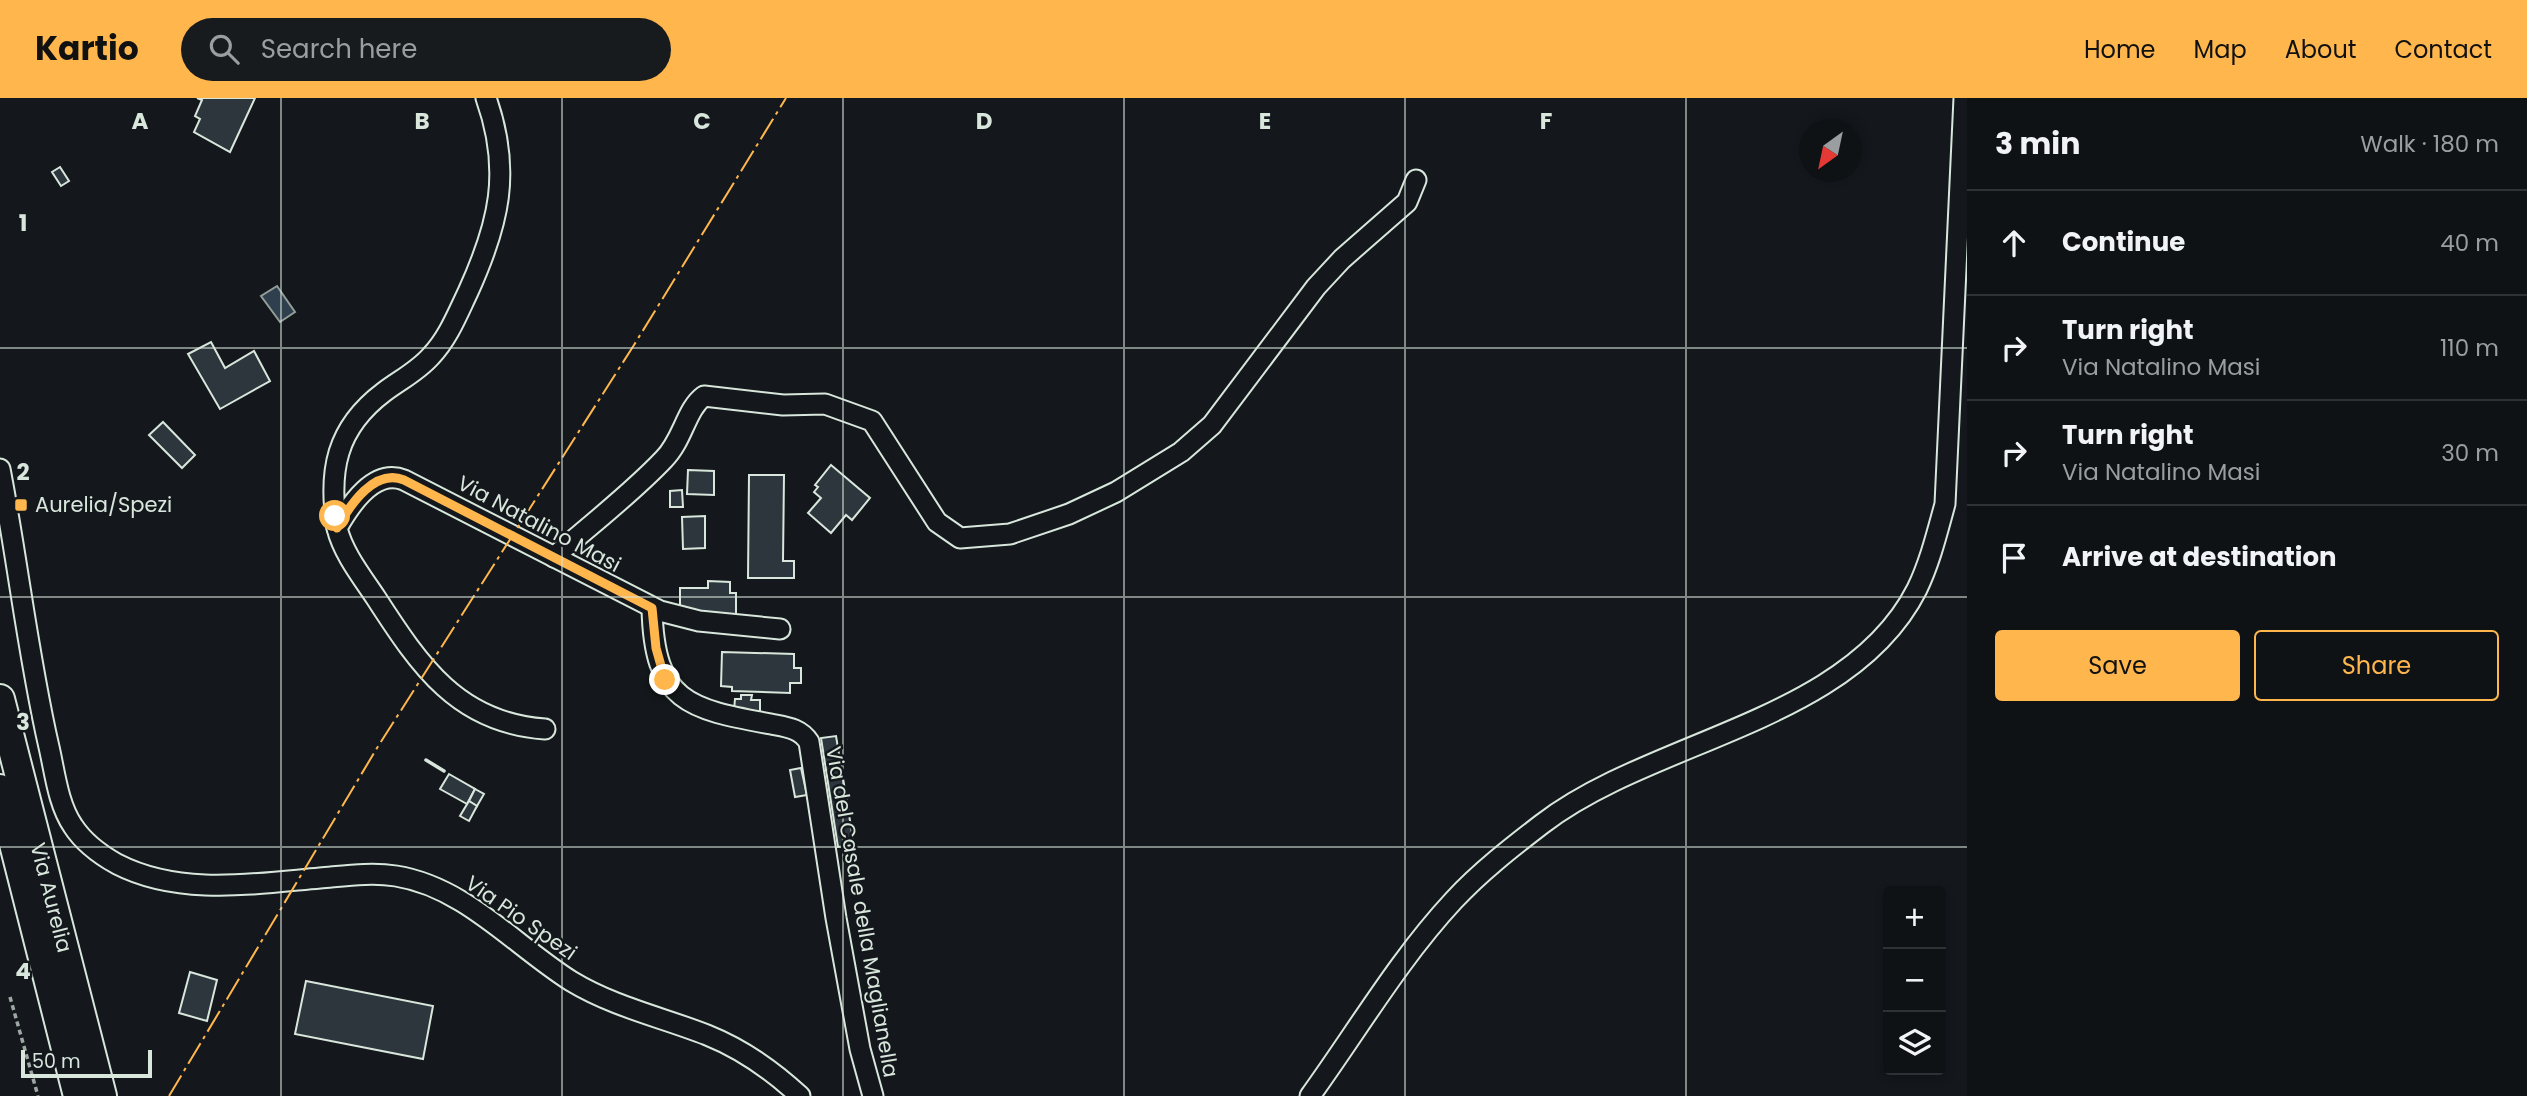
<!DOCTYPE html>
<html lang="en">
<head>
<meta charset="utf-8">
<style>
  :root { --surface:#0f1215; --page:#181b1e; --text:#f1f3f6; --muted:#9b9ea0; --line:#2f3234; --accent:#ffb74d }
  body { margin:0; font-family:Poppins,sans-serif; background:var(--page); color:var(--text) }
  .controls { position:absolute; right:21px; bottom:21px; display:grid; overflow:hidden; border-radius:7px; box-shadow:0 4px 10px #0003 }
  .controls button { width:63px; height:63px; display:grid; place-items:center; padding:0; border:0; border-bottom:2px solid var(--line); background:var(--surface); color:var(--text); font:35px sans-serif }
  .compass { position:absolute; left:1799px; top:21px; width:63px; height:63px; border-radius:50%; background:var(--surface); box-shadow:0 4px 10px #0003; rotate:213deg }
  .scale { position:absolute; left:21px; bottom:18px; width:131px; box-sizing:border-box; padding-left:7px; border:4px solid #d8e6dc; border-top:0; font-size:19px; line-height:24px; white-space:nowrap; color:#d8e6dc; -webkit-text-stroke:5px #14181c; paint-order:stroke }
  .stop { position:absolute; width:21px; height:21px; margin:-16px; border:5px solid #ffb74d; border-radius:50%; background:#fff }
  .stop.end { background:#ffb74d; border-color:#fff; box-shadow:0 2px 7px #0008 }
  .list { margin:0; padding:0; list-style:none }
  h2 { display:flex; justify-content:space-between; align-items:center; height:91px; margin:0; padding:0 28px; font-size:30px }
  h2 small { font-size:23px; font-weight:400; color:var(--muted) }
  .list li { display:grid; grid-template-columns:46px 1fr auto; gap:21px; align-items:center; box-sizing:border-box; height:105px; padding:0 28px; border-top:2px solid var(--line) }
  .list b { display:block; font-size:26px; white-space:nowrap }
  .list p { margin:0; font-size:23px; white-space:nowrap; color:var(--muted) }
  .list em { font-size:23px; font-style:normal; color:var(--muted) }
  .actions { display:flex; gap:14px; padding:21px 28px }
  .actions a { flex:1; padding:16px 0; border:2px solid var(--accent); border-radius:7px; text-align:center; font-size:24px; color:var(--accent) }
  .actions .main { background:var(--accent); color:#111 }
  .icon { flex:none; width:38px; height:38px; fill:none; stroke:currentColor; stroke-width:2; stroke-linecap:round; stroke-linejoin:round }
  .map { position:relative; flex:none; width:1967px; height:998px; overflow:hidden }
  header { display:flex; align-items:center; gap:42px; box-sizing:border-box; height:98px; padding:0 35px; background:var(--accent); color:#111 }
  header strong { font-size:33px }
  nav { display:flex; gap:38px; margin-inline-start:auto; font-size:24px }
  .search { width:490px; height:63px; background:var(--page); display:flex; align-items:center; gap:18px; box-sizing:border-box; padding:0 24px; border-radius:38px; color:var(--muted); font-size:26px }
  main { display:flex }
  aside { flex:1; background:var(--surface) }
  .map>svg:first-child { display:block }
  .water { fill:#2f3f4d; stroke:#939e99; stroke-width:2 }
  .building { fill:#2c363c; stroke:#d8e6dc; stroke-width:2 }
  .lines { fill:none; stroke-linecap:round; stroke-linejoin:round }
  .minor-casing { stroke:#d8e6dc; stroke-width:23 }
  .highway-casing { stroke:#d8e6dc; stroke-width:32 }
  .path { stroke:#9da8a2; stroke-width:3.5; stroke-dasharray:5 3.5; stroke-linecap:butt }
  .minor { stroke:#14181c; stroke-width:19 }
  .highway { stroke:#14181c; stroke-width:28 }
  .wall { stroke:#d8e6dc; stroke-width:3.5 }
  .power { stroke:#ffb74d; stroke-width:2; stroke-dasharray:24 5 3.5 5; stroke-linecap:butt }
  .route { stroke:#ffb74d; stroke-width:9 }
  .grid { fill:none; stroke:#d8e6dc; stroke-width:2; stroke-opacity:0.55 }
  .poi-dot { fill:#ffb74d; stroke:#14181c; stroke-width:2.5 }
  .labels { text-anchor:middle; stroke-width:5; stroke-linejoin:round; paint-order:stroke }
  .poi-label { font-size:21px; fill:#d8e6dc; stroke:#14181c; text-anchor:start }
  .street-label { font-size:21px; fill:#d8e6dc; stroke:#14181c }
  .grid-label { font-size:23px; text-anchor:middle; font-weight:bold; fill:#d8e6dc; stroke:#14181c; stroke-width:5; stroke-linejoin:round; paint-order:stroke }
</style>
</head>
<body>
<header>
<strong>Kartio</strong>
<div class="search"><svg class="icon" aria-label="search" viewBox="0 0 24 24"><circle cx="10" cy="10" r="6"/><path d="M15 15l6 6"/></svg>Search here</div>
<nav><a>Home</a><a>Map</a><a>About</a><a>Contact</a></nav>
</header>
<main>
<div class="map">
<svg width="1967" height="998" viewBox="0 0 1967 998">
  <rect width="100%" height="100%" fill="#14181c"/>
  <path class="water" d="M 277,188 L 295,214 L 280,224 L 261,198 Z"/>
  <g class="building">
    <path d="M 197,0 L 255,0 L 230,54 L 194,34 L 200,21 L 195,18 L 202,2 Z"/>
    <path d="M 60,69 L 69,83 L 61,88 L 52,74 Z"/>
    <path d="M 211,244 L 225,270 L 254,253 L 270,283 L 220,311 L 188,256 Z"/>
    <path d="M 163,324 L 195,357 L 182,370 L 149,337 Z"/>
    <path d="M 831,367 L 870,400 L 852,422 L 846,417 L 831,435 L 808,415 L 821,400 L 814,394 L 818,389 L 815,387 Z"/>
    <path d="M 688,372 L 714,373 L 714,397 L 687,396 Z"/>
    <path d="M 749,377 L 784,377 L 783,463 L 794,463 L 794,480 L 748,480 Z"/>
    <path d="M 682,392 L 683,409 L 670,409 L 670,393 Z"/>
    <path d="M 705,418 L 705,450 L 683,451 L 682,419 Z"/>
    <path d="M 708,483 L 730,484 L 730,495 L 736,495 L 736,519 L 680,516 L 680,490 L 708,490 Z"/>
    <path d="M 722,554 L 794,556 L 794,570 L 801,570 L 801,585 L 790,585 L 790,595 L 732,593 L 732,589 L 721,588 Z"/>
    <path d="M 741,597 L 752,597 L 751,602 L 760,602 L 760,615 L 734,612 L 735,601 L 741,601 Z"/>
    <path d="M 836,638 L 854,747 L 838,749 L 821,640 Z"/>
    <path d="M 801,670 L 807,697 L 795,699 L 790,672 Z"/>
    <path d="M 449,676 L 475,691 L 467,706 L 440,691 Z"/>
    <path d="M 475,691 L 484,696 L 477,708 L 469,703 Z"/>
    <path d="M 469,703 L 477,708 L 469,723 L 460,718 Z"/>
    <path d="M 190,874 L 217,882 L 207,923 L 179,915 Z"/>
    <path d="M 306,883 L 433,908 L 423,961 L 295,936 Z"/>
  </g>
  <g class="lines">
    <defs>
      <g id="minor">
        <path d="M 0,371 C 18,464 28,558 49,649 C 55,675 58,706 73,728 C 84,745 99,756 117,766 C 179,798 253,786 320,780 C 344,778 371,774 396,778 C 465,789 514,847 571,883 C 614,909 661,919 707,937 C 742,951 773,973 800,998"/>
        <path d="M 337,430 C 328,373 336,330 384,294 C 400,282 418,273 431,258 C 448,240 457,217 468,194 C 499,126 512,73 486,0"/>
        <path d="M 554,459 C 590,427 631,396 664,361 C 683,342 686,311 704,298 L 783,307 L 825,306 L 872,323 L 937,424 L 960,440 L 1010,436 L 1069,416 L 1116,394 L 1181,354 L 1212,327 L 1316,189 L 1342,161 L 1407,104 L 1416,82"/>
        <path d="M 652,510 C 654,604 688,611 771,626 C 786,629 800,630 809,644 L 836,820 L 860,951 L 873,998"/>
        <path d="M 545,631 C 458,625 420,568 376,500 C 362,479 343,455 337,430 C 350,407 374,370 404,382 L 660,513 L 699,523 L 780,531"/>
        <path d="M 1310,998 C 1357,933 1399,861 1454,802 C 1480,774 1512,749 1542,726 C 1652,641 1850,624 1917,491 C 1930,464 1937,435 1945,406 L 1964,0"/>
      </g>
      <g id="highway">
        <path id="s1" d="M 0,601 L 102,998"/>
        <path d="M 0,691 L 78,998"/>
      </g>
    </defs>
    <use href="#minor" class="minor-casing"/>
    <use href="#highway" class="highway-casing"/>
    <path class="path" d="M 10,899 L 38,998"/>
    <use href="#minor" class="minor"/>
    <use href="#highway" class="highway"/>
    <path class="wall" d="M 426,662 L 444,673"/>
    <path class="power" d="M 169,998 L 377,650 L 634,247 L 786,0"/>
  </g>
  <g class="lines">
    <path class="route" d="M 335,418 L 337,430 C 350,407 374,370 404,382 L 652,510 L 656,550 L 665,582"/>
  </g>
  <path class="grid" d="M 281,0 L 281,998M 562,0 L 562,998M 843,0 L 843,998M 1124,0 L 1124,998M 1405,0 L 1405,998M 1686,0 L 1686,998M 0,250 L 1967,250M 0,499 L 1967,499M 0,749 L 1967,749"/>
  <rect class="poi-dot" x="14" y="400" width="14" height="14" rx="3.5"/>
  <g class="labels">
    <g class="poi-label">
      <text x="35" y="414">Aurelia/Spezi</text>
    </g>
    <g class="street-label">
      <text transform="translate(539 426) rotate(28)" y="7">Via Natalino Masi</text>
      <text dy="7" stroke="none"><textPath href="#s1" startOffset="205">Via Aurelia</textPath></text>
      <text transform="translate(862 814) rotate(80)" y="7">Via del Casale della Maglianella</text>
      <text transform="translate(521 820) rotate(35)" y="7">Via Pio Spezi</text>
    </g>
  </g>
  <g class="grid-label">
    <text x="140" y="31">A</text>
    <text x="422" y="31">B</text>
    <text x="702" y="31">C</text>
    <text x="984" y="31">D</text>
    <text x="1265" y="31">E</text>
    <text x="1546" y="31">F</text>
    <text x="23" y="133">1</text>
    <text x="23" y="382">2</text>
    <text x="23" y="632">3</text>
    <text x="23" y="881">4</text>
  </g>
</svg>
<div class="controls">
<button>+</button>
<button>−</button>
<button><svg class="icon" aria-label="layers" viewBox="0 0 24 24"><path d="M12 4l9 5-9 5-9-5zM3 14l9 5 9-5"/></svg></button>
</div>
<svg class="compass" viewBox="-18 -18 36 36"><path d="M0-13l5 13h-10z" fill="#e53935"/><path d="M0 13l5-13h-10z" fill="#9b9ea0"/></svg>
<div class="scale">50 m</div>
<div class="stop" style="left:335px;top:418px"></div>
<div class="stop end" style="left:665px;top:582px"></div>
</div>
<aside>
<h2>3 min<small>Walk · 180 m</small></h2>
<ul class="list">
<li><svg class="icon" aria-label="ahead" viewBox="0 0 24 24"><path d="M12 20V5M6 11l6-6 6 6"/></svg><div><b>Continue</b></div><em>40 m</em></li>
<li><svg class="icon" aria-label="right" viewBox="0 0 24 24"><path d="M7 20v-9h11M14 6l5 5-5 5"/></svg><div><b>Turn right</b><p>Via Natalino Masi</p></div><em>110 m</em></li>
<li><svg class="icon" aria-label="right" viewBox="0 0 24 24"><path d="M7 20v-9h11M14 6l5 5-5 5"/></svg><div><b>Turn right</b><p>Via Natalino Masi</p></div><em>30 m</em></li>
<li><svg class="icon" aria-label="arrive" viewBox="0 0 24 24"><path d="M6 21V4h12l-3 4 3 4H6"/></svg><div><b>Arrive at destination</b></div></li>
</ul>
<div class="actions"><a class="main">Save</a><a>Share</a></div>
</aside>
</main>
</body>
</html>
